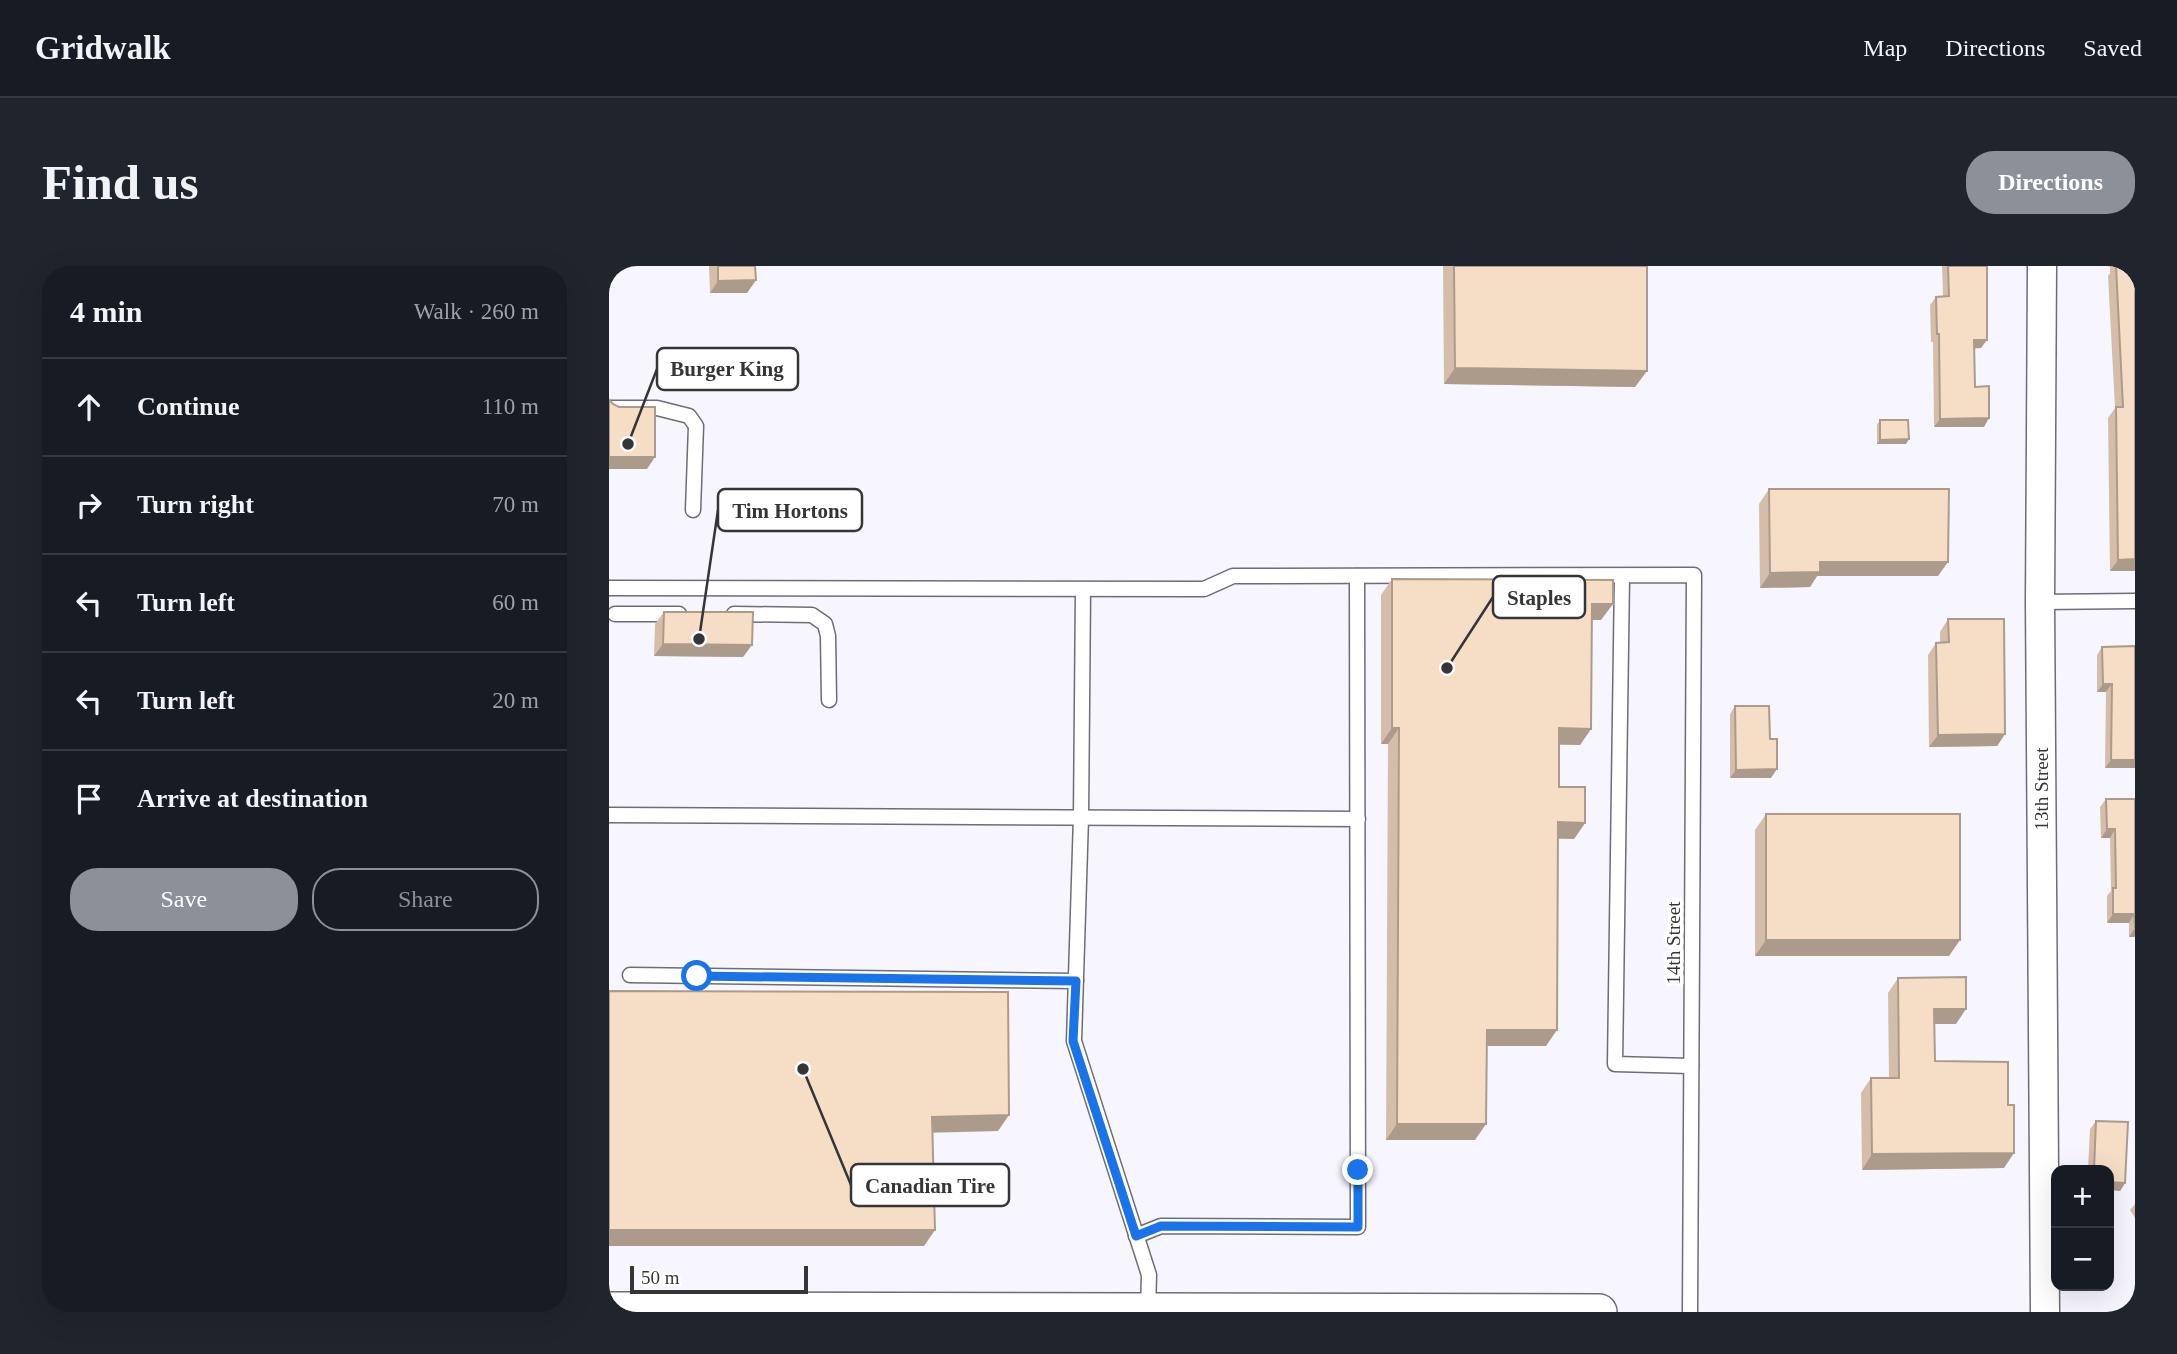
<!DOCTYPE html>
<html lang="en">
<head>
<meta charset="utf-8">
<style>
  :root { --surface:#171b24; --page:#20242c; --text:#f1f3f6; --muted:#9ea1a6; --line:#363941; --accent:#8c9099 }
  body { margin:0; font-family:"Times New Roman",serif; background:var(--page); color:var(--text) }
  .controls { position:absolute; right:21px; bottom:21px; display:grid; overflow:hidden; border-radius:14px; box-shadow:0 7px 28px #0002 }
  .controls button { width:63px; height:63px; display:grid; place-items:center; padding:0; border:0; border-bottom:2px solid var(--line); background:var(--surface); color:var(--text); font:35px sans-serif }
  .scale { position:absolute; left:21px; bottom:18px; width:178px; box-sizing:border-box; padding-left:7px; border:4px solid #353538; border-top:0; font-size:19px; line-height:24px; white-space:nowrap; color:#353538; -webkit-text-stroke:5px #fff; paint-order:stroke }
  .stop { position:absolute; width:21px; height:21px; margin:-16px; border:5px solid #1a73e8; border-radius:50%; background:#fff }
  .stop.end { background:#1a73e8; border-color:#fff; box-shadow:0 2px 7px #0008 }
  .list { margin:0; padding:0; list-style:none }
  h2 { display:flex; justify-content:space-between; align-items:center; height:91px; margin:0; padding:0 28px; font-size:30px }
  h2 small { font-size:23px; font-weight:400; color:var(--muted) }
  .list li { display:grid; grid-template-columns:46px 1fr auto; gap:21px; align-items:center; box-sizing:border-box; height:98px; padding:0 28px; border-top:2px solid var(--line) }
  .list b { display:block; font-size:26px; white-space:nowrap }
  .list em { font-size:23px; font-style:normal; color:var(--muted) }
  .actions { display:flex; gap:14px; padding:21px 28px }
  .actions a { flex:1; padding:16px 0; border:2px solid var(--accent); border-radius:28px; text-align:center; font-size:24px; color:var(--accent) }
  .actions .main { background:var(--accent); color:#fff }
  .icon { flex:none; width:38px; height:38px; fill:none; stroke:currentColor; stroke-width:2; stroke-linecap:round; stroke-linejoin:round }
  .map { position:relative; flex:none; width:1526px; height:1046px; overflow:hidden; border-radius:28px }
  header { display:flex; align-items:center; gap:42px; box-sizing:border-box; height:98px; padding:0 35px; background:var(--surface); border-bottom:2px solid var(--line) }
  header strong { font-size:33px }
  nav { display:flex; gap:38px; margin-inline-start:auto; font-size:24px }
  .intro { display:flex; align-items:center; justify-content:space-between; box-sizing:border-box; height:168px; padding:0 42px }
  h1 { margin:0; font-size:49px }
  .button { padding:18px 32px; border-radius:28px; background:var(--accent); color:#fff; font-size:24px; font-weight:700 }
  main { display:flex; gap:42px; padding:0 42px }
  aside { flex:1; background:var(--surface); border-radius:28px; box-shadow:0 7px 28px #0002 }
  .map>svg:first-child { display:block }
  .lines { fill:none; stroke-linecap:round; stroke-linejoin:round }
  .service-casing { stroke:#6e6d75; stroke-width:17 }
  .minor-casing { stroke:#6e6d75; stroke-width:31 }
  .tertiary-casing { stroke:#6e6d75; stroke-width:38 }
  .service { stroke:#fff; stroke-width:14 }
  .minor { stroke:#fff; stroke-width:28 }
  .tertiary { stroke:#fff; stroke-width:35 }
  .wall { fill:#d4beaa }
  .shaded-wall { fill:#ac9b8b }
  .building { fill:#f6ddc6; stroke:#ac9b8b; stroke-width:2 }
  .route { stroke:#1a73e8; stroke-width:9 }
  .labels { text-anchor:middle; stroke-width:7; stroke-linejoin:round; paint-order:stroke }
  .street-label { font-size:19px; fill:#353538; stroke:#fff }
  .leader { fill:none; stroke:#353538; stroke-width:2.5 }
  .callout-dot { fill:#353538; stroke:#fff; stroke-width:2.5 }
  .callout { fill:#fff; stroke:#353538; stroke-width:2.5 }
  .callout-label { font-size:21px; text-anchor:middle; font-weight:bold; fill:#353538 }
</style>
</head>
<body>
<header>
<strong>Gridwalk</strong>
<nav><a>Map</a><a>Directions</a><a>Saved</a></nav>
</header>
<div class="intro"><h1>Find us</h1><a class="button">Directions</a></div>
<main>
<aside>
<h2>4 min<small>Walk · 260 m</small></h2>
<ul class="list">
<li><svg class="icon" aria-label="ahead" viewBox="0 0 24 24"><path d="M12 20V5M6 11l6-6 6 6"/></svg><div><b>Continue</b></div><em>110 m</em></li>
<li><svg class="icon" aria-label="right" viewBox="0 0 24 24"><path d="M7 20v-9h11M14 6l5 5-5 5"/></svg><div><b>Turn right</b></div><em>70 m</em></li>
<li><svg class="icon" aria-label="left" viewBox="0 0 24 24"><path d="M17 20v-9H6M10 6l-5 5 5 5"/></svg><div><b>Turn left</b></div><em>60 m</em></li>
<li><svg class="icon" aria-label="left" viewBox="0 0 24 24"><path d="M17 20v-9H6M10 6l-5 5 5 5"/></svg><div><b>Turn left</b></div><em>20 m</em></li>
<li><svg class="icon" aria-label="arrive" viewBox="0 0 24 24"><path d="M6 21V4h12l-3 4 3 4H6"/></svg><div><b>Arrive at destination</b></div></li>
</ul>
<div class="actions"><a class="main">Save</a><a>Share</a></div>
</aside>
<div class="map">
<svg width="1526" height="1046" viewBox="0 0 1526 1046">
  <rect width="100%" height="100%" fill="#f7f6fe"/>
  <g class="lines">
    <defs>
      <g id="service">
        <path d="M 0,142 L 48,142 L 80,150 L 87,160 L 84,244"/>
        <path d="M 1013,310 L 1006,798 L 1082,800"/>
        <path d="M 0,322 L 595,323 L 624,310 L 1085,309 L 1081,1046"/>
        <path d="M 474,324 L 472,551 L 465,775 L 540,1009 L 539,1044"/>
        <path d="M 1431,336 L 1526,335"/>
        <path d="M 6,348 L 70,348"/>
        <path d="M 125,348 L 203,349 L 216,358 L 219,370 L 220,434"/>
        <path d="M 0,549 L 749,553"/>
        <path d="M 21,709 L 467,715"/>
        <path d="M 527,970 L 552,960 L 749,961 L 748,310"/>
      </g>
      <path id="minor" d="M 1433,0 L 1431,336 L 1436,1046"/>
      <path id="tertiary" d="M 0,1044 L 990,1046"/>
    </defs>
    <use href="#service" class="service-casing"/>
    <use href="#minor" class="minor-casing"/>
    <use href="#tertiary" class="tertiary-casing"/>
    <use href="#service" class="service"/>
    <use href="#minor" class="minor"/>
    <use href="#tertiary" class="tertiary"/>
  </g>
  <g class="wall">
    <path d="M 100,0 L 146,0 L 147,14 L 138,27 L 101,27 Z"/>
    <path d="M 834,0 L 1038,0 L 1026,121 L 835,118 Z"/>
    <path d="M 1333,0 L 1378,0 L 1372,82 L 1365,82 L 1366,121 L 1375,161 L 1325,161 L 1324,76 L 1322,76 L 1321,39 L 1327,31 L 1334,30 Z"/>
    <path d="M 1501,0 L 1526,0 L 1526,305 L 1501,305 L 1499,152 L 1506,142 L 1499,10 L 1501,7 Z"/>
    <path d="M 1271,154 L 1297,178 L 1268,178 L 1268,159 Z"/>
    <path d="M 1160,223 L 1329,310 L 1208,310 L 1201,321 L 1151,322 L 1150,238 Z"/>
    <path d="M 783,313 L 992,354 L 983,354 L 982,463 L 971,479 L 950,479 L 950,521 L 976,557 L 965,573 L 949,573 L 937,780 L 878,780 L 866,874 L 777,874 L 779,478 L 772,478 L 772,329 Z"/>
    <path d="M 55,346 L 134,391 L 45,390 L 46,358 Z"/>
    <path d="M 1339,353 L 1396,468 L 1388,480 L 1320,481 L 1319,389 L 1327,377 L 1331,377 L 1331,366 Z"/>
    <path d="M 1526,380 L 1526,502 L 1496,502 L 1497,426 L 1488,426 L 1488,389 L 1493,381 Z"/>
    <path d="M 1126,440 L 1161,473 L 1162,512 L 1121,512 L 1121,448 Z"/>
    <path d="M 1497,533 L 1526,533 L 1526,671 L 1520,671 L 1520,657 L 1498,657 L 1498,630 L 1502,625 L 1501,572 L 1492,572 L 1491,541 Z"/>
    <path d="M 1157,548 L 1340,690 L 1146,690 L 1146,564 Z"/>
    <path d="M 1289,712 L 1347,758 L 1325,758 L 1326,795 L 1395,902 L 1253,904 L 1252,827 L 1262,812 L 1280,812 L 1279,727 Z"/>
    <path d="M 1487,855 L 1516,917 L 1511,925 L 1500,904 L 1479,904 L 1481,863 Z"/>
    <path d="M 1526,938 L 1526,952 L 1521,944 Z"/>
  </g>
  <g class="shaded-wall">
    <path d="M 147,14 L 138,27 L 101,27 L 109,15 Z"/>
    <path d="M 1365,74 L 1378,74 L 1372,82 L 1359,83 Z"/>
    <path d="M 846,102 L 1038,105 L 1026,121 L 835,118 Z"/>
    <path d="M 1380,152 L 1375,161 L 1325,161 L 1331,153 Z"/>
    <path d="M 1300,173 L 1297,178 L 1268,178 L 1271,174 Z"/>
    <path d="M 0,191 L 46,191 L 38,203 L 0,203 Z"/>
    <path d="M 1526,293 L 1526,305 L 1501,305 L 1509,294 Z"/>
    <path d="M 1211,296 L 1339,296 L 1329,310 L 1208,310 L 1201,321 L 1151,322 L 1161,307 Z"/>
    <path d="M 983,338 L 1004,338 L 992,354 L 971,354 Z"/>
    <path d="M 54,378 L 143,379 L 134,391 L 45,390 Z"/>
    <path d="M 1494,418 L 1503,418 L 1497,426 L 1488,426 Z"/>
    <path d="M 783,462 L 790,462 L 779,478 L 772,478 Z"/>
    <path d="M 950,462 L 982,463 L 971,479 L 939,478 Z"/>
    <path d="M 1396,468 L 1388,480 L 1320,481 L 1329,469 Z"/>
    <path d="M 1502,494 L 1526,494 L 1526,502 L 1496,502 Z"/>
    <path d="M 1168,503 L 1162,512 L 1121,512 L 1127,504 Z"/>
    <path d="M 949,556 L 976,557 L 965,573 L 938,572 Z"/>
    <path d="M 1498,563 L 1506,563 L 1501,572 L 1492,572 Z"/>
    <path d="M 1504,648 L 1525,648 L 1520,657 L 1498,657 Z"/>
    <path d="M 1526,662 L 1526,671 L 1520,671 Z"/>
    <path d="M 1157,674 L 1351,674 L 1340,690 L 1146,690 Z"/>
    <path d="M 1325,743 L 1357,743 L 1347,758 L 1315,758 Z"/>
    <path d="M 878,764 L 948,764 L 937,780 L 867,780 Z"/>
    <path d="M 400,849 L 389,865 L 312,867 L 323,851 Z"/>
    <path d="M 788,858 L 877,858 L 866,874 L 777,874 Z"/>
    <path d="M 1405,887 L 1395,902 L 1253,904 L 1263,888 Z"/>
    <path d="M 1500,916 L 1516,917 L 1511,925 L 1500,924 Z"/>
    <path d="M 0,964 L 326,964 L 315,980 L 0,980 Z"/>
  </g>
  <g class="building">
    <path d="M 109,0 L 146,0 L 147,14 L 109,15 Z"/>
    <path d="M 845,0 L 1038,0 L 1038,105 L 846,102 Z"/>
    <path d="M 1339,0 L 1378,0 L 1378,74 L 1365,74 L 1366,121 L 1380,120 L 1380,152 L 1331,153 L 1330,68 L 1328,68 L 1327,31 L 1340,30 Z"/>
    <path d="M 1507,0 L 1526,0 L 1526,293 L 1509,294 L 1507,141 L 1514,141 Z"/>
    <path d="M 0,134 L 4,138 L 10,141 L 46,141 L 46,191 L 0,191 Z"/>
    <path d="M 1271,154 L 1299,154 L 1300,173 L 1271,174 Z"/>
    <path d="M 1160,223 L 1340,223 L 1339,296 L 1211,296 L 1211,306 L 1161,307 Z"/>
    <path d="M 783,313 L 1004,314 L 1004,338 L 983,338 L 982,463 L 950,462 L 950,521 L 976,521 L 976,557 L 949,556 L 948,764 L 878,764 L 877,858 L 788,858 L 790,462 L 783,462 Z"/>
    <path d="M 55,346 L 144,346 L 143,379 L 54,378 Z"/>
    <path d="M 1339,353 L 1395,353 L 1396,468 L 1329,469 L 1327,377 L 1340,376 Z"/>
    <path d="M 1526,380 L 1526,494 L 1502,494 L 1503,418 L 1494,418 L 1493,381 Z"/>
    <path d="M 1126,440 L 1160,440 L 1161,473 L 1168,473 L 1168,503 L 1127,504 Z"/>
    <path d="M 1497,533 L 1526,533 L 1526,662 L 1525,648 L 1504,648 L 1504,622 L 1507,622 L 1506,563 L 1498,563 Z"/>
    <rect x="1157" y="548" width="194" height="126"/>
    <path d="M 1357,711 L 1357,743 L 1325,743 L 1326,795 L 1399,796 L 1399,839 L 1405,839 L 1405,887 L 1263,888 L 1262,812 L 1290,812 L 1289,712 Z"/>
    <path d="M 0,725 L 399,726 L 400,849 L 323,851 L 326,964 L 0,964 Z"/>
    <path d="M 1487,855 L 1519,856 L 1516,917 L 1500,916 L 1500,904 L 1485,904 Z"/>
  </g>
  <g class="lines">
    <path class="route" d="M 88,710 L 467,715 L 464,775 L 527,970 L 552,960 L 749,961 L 749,904"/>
  </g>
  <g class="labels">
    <g class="street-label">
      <text transform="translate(1432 523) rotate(-90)" y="7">13th Street</text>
      <text transform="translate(1064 677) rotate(-90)" y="7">14th Street</text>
    </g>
  </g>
  <path class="leader" d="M19 178L48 103M90 373L109 244M838 402L884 331M194 803L242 919"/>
  <g class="callout-dot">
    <circle cx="19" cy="178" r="7"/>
    <circle cx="90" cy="373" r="7"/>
    <circle cx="838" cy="402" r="7"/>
    <circle cx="194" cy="803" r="7"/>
  </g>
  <g class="callout">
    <rect x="48" y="82" width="141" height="42" rx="7"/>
    <rect x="109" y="223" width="144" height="42" rx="7"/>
    <rect x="884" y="310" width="92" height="42" rx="7"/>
    <rect x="242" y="898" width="158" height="42" rx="7"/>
  </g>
  <g class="callout-label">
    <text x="118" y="110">Burger King</text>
    <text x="181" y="252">Tim Hortons</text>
    <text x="930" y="339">Staples</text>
    <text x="321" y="927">Canadian Tire</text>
  </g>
</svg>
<div class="controls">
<button>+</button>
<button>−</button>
</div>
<div class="scale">50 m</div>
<div class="stop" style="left:88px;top:710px"></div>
<div class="stop end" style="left:749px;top:904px"></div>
</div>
</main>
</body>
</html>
